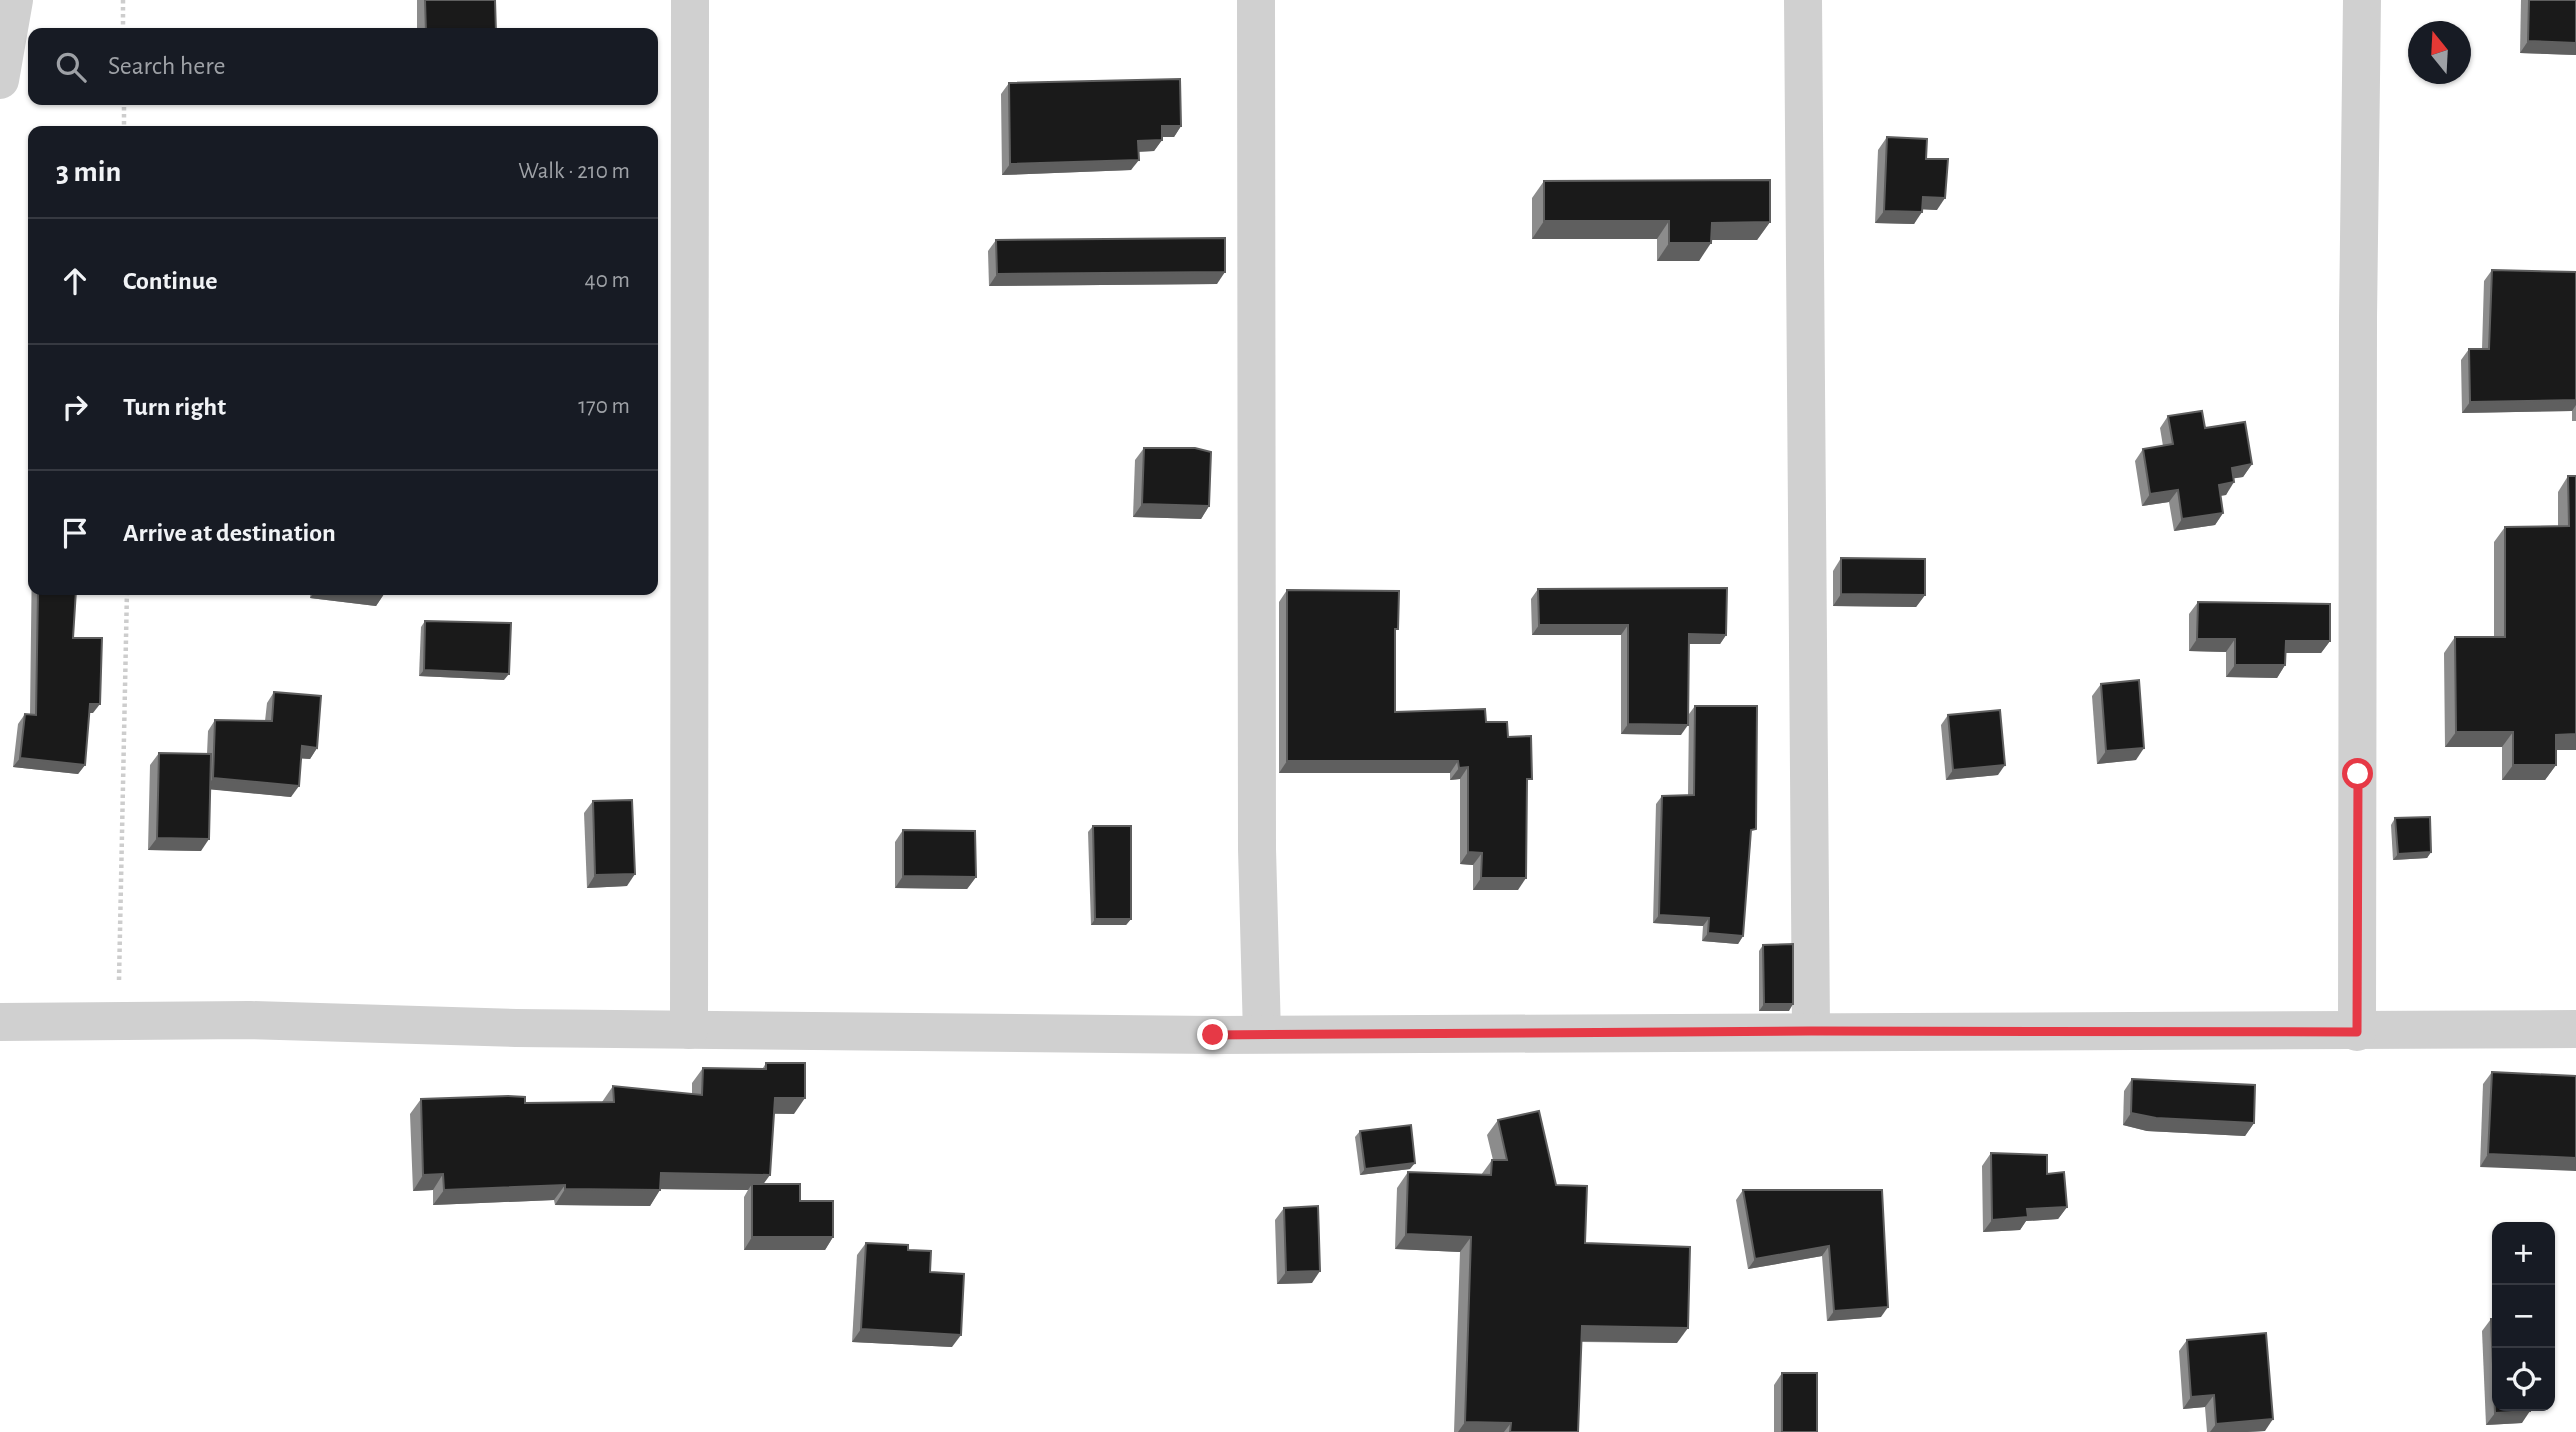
<!DOCTYPE html>
<html lang="en">
<head>
<meta charset="utf-8">
<style>
  :root { --surface:#171b24; --page:#242831; --text:#f1f3f6; --muted:#9ea1a6; --line:#363941 }
  body { margin:0; font-family:"Alegreya Sans",sans-serif; background:var(--page); color:var(--text) }
  .controls { position:absolute; right:21px; bottom:21px; display:grid; overflow:hidden; border-radius:14px; box-shadow:0 2px 5px #0004 }
  .controls button { width:63px; height:63px; display:grid; place-items:center; padding:0; border:0; border-bottom:2px solid var(--line); background:var(--surface); color:var(--text); font:35px sans-serif }
  .compass { position:absolute; left:2408px; top:21px; width:63px; height:63px; border-radius:50%; background:var(--surface); box-shadow:0 2px 5px #0004; rotate:342deg }
  .stop { position:absolute; width:21px; height:21px; margin:-16px; border:5px solid #e63946; border-radius:50%; background:#fff }
  .stop.end { background:#e63946; border-color:#fff; box-shadow:0 2px 7px #0008 }
  .list { margin:0; padding:0; list-style:none }
  h2 { display:flex; justify-content:space-between; align-items:center; height:91px; margin:0; padding:0 28px; font-size:30px }
  h2 small { font-size:23px; font-weight:400; color:var(--muted) }
  .list li { display:grid; grid-template-columns:46px 1fr auto; gap:21px; align-items:center; box-sizing:border-box; height:126px; padding:0 28px; border-top:2px solid var(--line) }
  .list b { display:block; font-size:26px; white-space:nowrap }
  .list em { font-size:23px; font-style:normal; color:var(--muted) }
  .icon { flex:none; width:38px; height:38px; fill:none; stroke:currentColor; stroke-width:2; stroke-linecap:round; stroke-linejoin:round }
  .map { position:relative; flex:none; width:2576px; height:1432px; overflow:hidden }
  .search { position:absolute; background:var(--surface); box-shadow:0 2px 5px #0004; left:28px; top:28px; width:630px; height:77px; display:flex; align-items:center; gap:18px; box-sizing:border-box; padding:0 24px; border-radius:14px; color:var(--muted); font-size:26px }
  .panel { position:absolute; background:var(--surface); box-shadow:0 2px 5px #0004; left:28px; top:126px; width:630px; height:469px; border-radius:14px }
  .map>svg:first-child { display:block }
  .lines { fill:none; stroke-linecap:round; stroke-linejoin:round }
  .path { stroke:#cdcdcd; stroke-width:4.5; stroke-dasharray:3.5 3.5; stroke-linecap:butt }
  .street { stroke:#d0d0d0; stroke-width:38 }
  .wall { fill:#8c8c8c }
  .shaded-wall { fill:#5f5f5f }
  .building { fill:#1a1a1a; stroke:#5f5f5f; stroke-width:2 }
  .route { stroke:#e63946; stroke-width:9 }
</style>
</head>
<body>
<div class="map">
<svg width="2576" height="1432" viewBox="0 0 2576 1432">
  <rect width="100%" height="100%" fill="#fff"/>
  <g class="lines">
    <g class="path">
      <path d="M 123,0 L 123,33"/>
      <path d="M 124,100 L 124,131"/>
      <path d="M 119,980 L 127,590"/>
    </g>
    <g class="street">
      <path d="M 1256,0 L 1257,849 L 1262,1034"/>
      <path d="M 1803,0 L 1811,1031"/>
      <path d="M 0,80 L 14,0"/>
      <path d="M 0,1022 L 250,1020 L 516,1028 L 1213,1035 L 2576,1029"/>
      <path d="M 689,1030 L 690,0"/>
      <path d="M 2357,1032 L 2358,318 L 2362,0"/>
    </g>
  </g>
  <g class="wall">
    <path d="M 417,0 L 495,0 L 496,33 L 417,33 Z"/>
    <path d="M 2521,0 L 2576,0 L 2576,55 L 2520,53 Z"/>
    <path d="M 1009,83 L 1181,126 L 1174,137 L 1162,137 L 1162,140 L 1154,151 L 1138,152 L 1131,170 L 1002,175 L 1001,94 Z"/>
    <path d="M 1887,137 L 1926,159 L 1937,210 L 1922,209 L 1914,224 L 1875,223 L 1878,150 Z"/>
    <path d="M 1544,181 L 1770,222 L 1757,240 L 1711,240 L 1699,261 L 1657,261 L 1657,239 L 1532,239 L 1532,198 Z"/>
    <path d="M 996,240 L 1217,284 L 989,286 L 988,251 Z"/>
    <path d="M 2492,270 L 2576,272 L 2576,421 L 2572,421 L 2572,411 L 2462,413 L 2461,360 L 2469,349 L 2482,349 L 2484,281 Z"/>
    <path d="M 2168,416 L 2205,428 L 2252,464 L 2243,477 L 2233,478 L 2226,495 L 2220,496 L 2223,513 L 2215,525 L 2174,531 L 2169,502 L 2142,506 L 2135,461 L 2143,449 L 2163,446 L 2160,428 Z"/>
    <path d="M 1144,448 L 1209,506 L 1201,519 L 1133,517 L 1135,460 Z"/>
    <path d="M 2568,476 L 2576,476 L 2576,750 L 2556,750 L 2556,765 L 2545,780 L 2502,780 L 2502,747 L 2445,747 L 2444,653 L 2455,637 L 2494,637 L 2494,542 L 2505,527 L 2558,526 L 2558,492 Z"/>
    <path d="M 33,550 L 33,590 L 76,590 L 73,638 L 93,713 L 89,713 L 85,765 L 78,774 L 13,767 L 18,724 L 25,714 L 30,715 L 32,551 Z"/>
    <path d="M 1841,558 L 1925,595 L 1916,607 L 1833,606 L 1833,571 Z"/>
    <path d="M 1538,589 L 1726,635 L 1720,644 L 1689,644 L 1681,735 L 1621,734 L 1621,635 L 1532,635 L 1531,599 Z"/>
    <path d="M 311,590 L 385,590 L 384,594 L 376,606 L 310,598 Z"/>
    <path d="M 1287,590 L 1395,634 L 1395,712 L 1486,722 L 1508,737 L 1527,787 L 1518,890 L 1473,890 L 1473,865 L 1460,864 L 1460,779 L 1450,780 L 1450,773 L 1279,773 L 1279,602 Z"/>
    <path d="M 2198,602 L 2330,641 L 2321,653 L 2285,653 L 2285,665 L 2277,678 L 2226,677 L 2226,652 L 2189,651 L 2189,614 Z"/>
    <path d="M 425,621 L 504,680 L 419,676 L 421,627 Z"/>
    <path d="M 2101,684 L 2136,760 L 2097,764 L 2092,696 Z"/>
    <path d="M 274,692 L 317,748 L 310,759 L 301,758 L 291,797 L 210,789 L 201,851 L 148,850 L 150,765 L 159,753 L 207,754 L 208,731 L 215,720 L 265,721 L 267,703 Z"/>
    <path d="M 1695,706 L 1751,837 L 1743,936 L 1738,944 L 1702,941 L 1703,926 L 1653,923 L 1656,804 L 1662,796 L 1688,795 L 1689,714 Z"/>
    <path d="M 1948,715 L 1998,775 L 1946,780 L 1941,725 Z"/>
    <path d="M 593,801 L 627,886 L 587,888 L 584,813 Z"/>
    <path d="M 2395,818 L 2431,852 L 2427,858 L 2393,860 L 2391,825 Z"/>
    <path d="M 1093,826 L 1131,919 L 1126,925 L 1091,925 L 1088,832 Z"/>
    <path d="M 903,830 L 976,877 L 967,889 L 895,888 L 895,842 Z"/>
    <path d="M 1763,945 L 1789,1011 L 1759,1011 L 1759,951 Z"/>
    <path d="M 766,1063 L 794,1114 L 774,1114 L 763,1184 L 800,1201 L 833,1237 L 825,1250 L 744,1250 L 744,1197 L 748,1190 L 660,1189 L 650,1206 L 555,1205 L 554,1200 L 433,1205 L 433,1190 L 413,1191 L 410,1114 L 421,1099 L 525,1103 L 602,1102 L 613,1086 L 692,1094 L 692,1083 L 703,1068 L 763,1068 Z"/>
    <path d="M 2492,1072 L 2576,1076 L 2480,1167 L 2483,1084 Z"/>
    <path d="M 2132,1079 L 2254,1123 L 2245,1136 L 2147,1131 L 2123,1125 L 2124,1091 Z"/>
    <path d="M 1498,1120 L 1556,1185 L 1585,1243 L 1677,1343 L 1581,1342 L 1578,1432 L 1454,1432 L 1460,1252 L 1395,1249 L 1397,1188 L 1408,1172 L 1481,1175 L 1492,1160 L 1493,1160 L 1487,1135 Z"/>
    <path d="M 1360,1131 L 1410,1169 L 1360,1175 L 1355,1137 Z"/>
    <path d="M 1991,1153 L 2047,1174 L 2067,1207 L 2058,1219 L 2026,1221 L 2020,1230 L 1983,1232 L 1982,1166 Z"/>
    <path d="M 1743,1190 L 1882,1190 L 1881,1317 L 1827,1321 L 1822,1256 L 1748,1269 L 1736,1200 Z"/>
    <path d="M 1284,1208 L 1312,1283 L 1277,1284 L 1275,1220 Z"/>
    <path d="M 866,1243 L 908,1250 L 930,1272 L 952,1347 L 852,1342 L 857,1255 Z"/>
    <path d="M 2491,1319 L 2522,1423 L 2486,1425 L 2482,1331 Z"/>
    <path d="M 2187,1340 L 2265,1431 L 2247,1432 L 2207,1432 L 2205,1407 L 2183,1409 L 2179,1351 Z"/>
    <path d="M 1782,1373 L 1817,1432 L 1774,1432 L 1774,1385 Z"/>
  </g>
  <g class="shaded-wall">
    <path d="M 2528,41 L 2576,43 L 2576,55 L 2520,53 Z"/>
    <path d="M 1162,126 L 1181,126 L 1174,137 L 1154,137 Z"/>
    <path d="M 1162,140 L 1154,151 L 1131,152 L 1138,141 Z"/>
    <path d="M 1139,160 L 1131,170 L 1002,175 L 1010,164 Z"/>
    <path d="M 1923,197 L 1945,198 L 1937,210 L 1915,209 Z"/>
    <path d="M 1884,211 L 1922,212 L 1914,224 L 1875,223 Z"/>
    <path d="M 1544,221 L 1669,221 L 1657,239 L 1532,239 Z"/>
    <path d="M 1770,222 L 1757,240 L 1699,240 L 1712,223 Z"/>
    <path d="M 1669,243 L 1711,243 L 1699,261 L 1657,261 Z"/>
    <path d="M 1225,272 L 1217,284 L 989,286 L 997,274 Z"/>
    <path d="M 2576,400 L 2576,405 L 2572,411 L 2462,413 L 2470,402 Z"/>
    <path d="M 2252,464 L 2243,477 L 2223,480 L 2232,468 Z"/>
    <path d="M 2234,482 L 2226,495 L 2210,497 L 2219,485 Z"/>
    <path d="M 2178,490 L 2169,502 L 2142,506 L 2150,494 Z"/>
    <path d="M 1142,504 L 1209,506 L 1201,519 L 1133,517 Z"/>
    <path d="M 2223,513 L 2215,525 L 2174,531 L 2182,519 Z"/>
    <path d="M 316,590 L 347,590 L 384,594 L 376,606 L 310,598 Z"/>
    <path d="M 1841,594 L 1925,595 L 1916,607 L 1833,606 Z"/>
    <path d="M 1539,625 L 1628,625 L 1621,635 L 1532,635 Z"/>
    <path d="M 1689,634 L 1726,635 L 1720,644 L 1682,644 Z"/>
    <path d="M 2197,639 L 2235,639 L 2226,652 L 2189,651 Z"/>
    <path d="M 2286,641 L 2330,641 L 2321,653 L 2277,653 Z"/>
    <path d="M 2235,665 L 2285,665 L 2277,678 L 2226,677 Z"/>
    <path d="M 424,670 L 509,674 L 504,680 L 419,676 Z"/>
    <path d="M 90,704 L 100,704 L 93,713 L 83,713 Z"/>
    <path d="M 1628,724 L 1688,725 L 1681,735 L 1621,734 Z"/>
    <path d="M 2456,732 L 2513,732 L 2502,747 L 2445,747 Z"/>
    <path d="M 2576,734 L 2576,750 L 2545,750 L 2556,735 Z"/>
    <path d="M 302,746 L 317,748 L 310,759 L 294,758 Z"/>
    <path d="M 2144,748 L 2136,760 L 2097,764 L 2106,751 Z"/>
    <path d="M 20,758 L 85,765 L 78,774 L 13,767 Z"/>
    <path d="M 1287,761 L 1458,761 L 1450,773 L 1279,773 Z"/>
    <path d="M 2005,765 L 1998,775 L 1946,780 L 1953,770 Z"/>
    <path d="M 2513,765 L 2556,765 L 2545,780 L 2502,780 Z"/>
    <path d="M 1468,767 L 1460,779 L 1450,780 L 1459,768 Z"/>
    <path d="M 213,778 L 299,786 L 291,797 L 206,789 Z"/>
    <path d="M 157,838 L 209,839 L 201,851 L 148,850 Z"/>
    <path d="M 1468,852 L 1482,853 L 1473,865 L 1460,864 Z"/>
    <path d="M 2431,852 L 2427,858 L 2393,860 L 2398,854 Z"/>
    <path d="M 635,874 L 627,886 L 587,888 L 595,875 Z"/>
    <path d="M 903,876 L 976,877 L 967,889 L 895,888 Z"/>
    <path d="M 1481,878 L 1526,878 L 1518,890 L 1473,890 Z"/>
    <path d="M 1659,915 L 1709,918 L 1703,926 L 1653,923 Z"/>
    <path d="M 1095,919 L 1131,919 L 1126,925 L 1091,925 Z"/>
    <path d="M 1708,933 L 1743,936 L 1738,944 L 1702,941 Z"/>
    <path d="M 1764,1004 L 1793,1004 L 1789,1011 L 1759,1011 Z"/>
    <path d="M 775,1098 L 805,1098 L 794,1114 L 764,1113 Z"/>
    <path d="M 2131,1113 L 2254,1123 L 2245,1136 L 2147,1131 L 2123,1125 Z"/>
    <path d="M 2488,1154 L 2576,1158 L 2576,1171 L 2480,1167 Z"/>
    <path d="M 1415,1163 L 1410,1169 L 1360,1175 L 1365,1169 Z"/>
    <path d="M 661,1173 L 770,1175 L 759,1190 L 752,1184 L 748,1190 L 650,1189 Z"/>
    <path d="M 443,1174 L 433,1190 L 413,1191 L 423,1175 Z"/>
    <path d="M 565,1185 L 554,1200 L 433,1205 L 444,1190 Z"/>
    <path d="M 565,1189 L 660,1190 L 650,1206 L 555,1205 Z"/>
    <path d="M 2067,1207 L 2058,1219 L 2026,1221 L 2020,1230 L 1983,1232 L 1992,1220 L 2027,1209 Z"/>
    <path d="M 1406,1234 L 1471,1237 L 1460,1252 L 1395,1249 Z"/>
    <path d="M 752,1237 L 833,1237 L 825,1250 L 744,1250 Z"/>
    <path d="M 1829,1246 L 1822,1256 L 1748,1269 L 1755,1259 Z"/>
    <path d="M 1320,1271 L 1312,1283 L 1277,1284 L 1286,1272 Z"/>
    <path d="M 1888,1307 L 1881,1317 L 1827,1321 L 1834,1311 Z"/>
    <path d="M 1582,1326 L 1688,1328 L 1677,1343 L 1571,1341 Z"/>
    <path d="M 861,1329 L 961,1335 L 952,1347 L 852,1342 Z"/>
    <path d="M 2214,1395 L 2205,1407 L 2183,1409 L 2191,1397 Z"/>
    <path d="M 2530,1411 L 2522,1423 L 2486,1425 L 2495,1413 Z"/>
    <path d="M 2273,1419 L 2265,1431 L 2247,1432 L 2210,1432 L 2216,1424 Z"/>
    <path d="M 1465,1422 L 1511,1423 L 1504,1432 L 1458,1432 Z"/>
  </g>
  <g class="building">
    <path d="M 425,0 L 495,0 L 496,33 L 426,33 Z"/>
    <path d="M 2529,0 L 2576,0 L 2576,43 L 2528,41 Z"/>
    <path d="M 1180,79 L 1181,126 L 1162,126 L 1162,140 L 1138,141 L 1139,160 L 1010,164 L 1009,83 Z"/>
    <path d="M 1887,137 L 1927,139 L 1926,159 L 1948,159 L 1945,198 L 1923,197 L 1922,212 L 1884,211 Z"/>
    <path d="M 1770,180 L 1770,222 L 1712,223 L 1711,243 L 1669,243 L 1669,221 L 1544,221 L 1544,181 Z"/>
    <path d="M 1225,238 L 1225,272 L 997,274 L 996,240 Z"/>
    <path d="M 2492,270 L 2576,272 L 2576,400 L 2470,402 L 2469,349 L 2489,349 Z"/>
    <path d="M 2202,411 L 2205,428 L 2245,422 L 2252,464 L 2232,468 L 2234,482 L 2219,485 L 2223,513 L 2182,519 L 2178,490 L 2150,494 L 2143,449 L 2173,444 L 2168,416 Z"/>
    <path d="M 1144,448 L 1195,448 L 1211,452 L 1209,506 L 1142,504 Z"/>
    <path d="M 2568,476 L 2576,476 L 2576,734 L 2556,735 L 2556,765 L 2513,765 L 2513,732 L 2456,732 L 2455,637 L 2505,637 L 2505,527 L 2569,526 Z"/>
    <path d="M 1841,558 L 1925,559 L 1925,595 L 1841,594 Z"/>
    <path d="M 1727,588 L 1726,635 L 1689,634 L 1688,725 L 1628,724 L 1628,625 L 1539,625 L 1538,589 Z"/>
    <path d="M 38,590 L 76,590 L 73,638 L 102,638 L 100,704 L 90,704 L 85,765 L 20,758 L 25,714 L 36,715 Z"/>
    <path d="M 347,590 L 385,590 L 384,594 Z"/>
    <path d="M 1287,590 L 1399,591 L 1398,629 L 1395,629 L 1395,712 L 1485,709 L 1486,722 L 1507,722 L 1508,737 L 1531,736 L 1532,779 L 1527,779 L 1526,878 L 1481,878 L 1482,853 L 1468,852 L 1468,767 L 1459,768 L 1458,761 L 1287,761 Z"/>
    <path d="M 2198,602 L 2330,604 L 2330,641 L 2286,641 L 2285,665 L 2235,665 L 2235,639 L 2197,639 Z"/>
    <path d="M 425,621 L 511,623 L 509,674 L 424,670 Z"/>
    <path d="M 2139,680 L 2144,748 L 2106,751 L 2101,684 Z"/>
    <path d="M 274,692 L 321,696 L 317,748 L 302,746 L 299,786 L 213,778 L 215,720 L 272,721 Z"/>
    <path d="M 1695,706 L 1757,706 L 1756,829 L 1751,830 L 1743,936 L 1708,933 L 1709,918 L 1659,915 L 1662,796 L 1694,795 Z"/>
    <path d="M 2000,710 L 2005,765 L 1953,770 L 1948,715 Z"/>
    <path d="M 159,753 L 211,754 L 209,839 L 157,838 Z"/>
    <path d="M 632,800 L 635,874 L 595,875 L 593,801 Z"/>
    <path d="M 2430,817 L 2431,852 L 2398,854 L 2395,818 Z"/>
    <path d="M 1093,826 L 1131,826 L 1131,919 L 1095,919 Z"/>
    <path d="M 903,830 L 975,831 L 976,877 L 903,876 Z"/>
    <path d="M 1793,944 L 1793,1004 L 1764,1004 L 1763,945 Z"/>
    <path d="M 766,1063 L 805,1063 L 805,1098 L 775,1098 L 770,1175 L 661,1173 L 660,1190 L 565,1189 L 565,1185 L 444,1190 L 443,1174 L 423,1175 L 421,1099 L 508,1096 L 525,1097 L 525,1103 L 614,1102 L 613,1086 L 702,1095 L 703,1068 L 766,1069 Z"/>
    <path d="M 2492,1072 L 2576,1076 L 2576,1158 L 2488,1154 Z"/>
    <path d="M 2132,1079 L 2255,1085 L 2254,1123 L 2156,1118 L 2131,1113 Z"/>
    <path d="M 1539,1111 L 1556,1185 L 1587,1186 L 1585,1243 L 1690,1247 L 1688,1328 L 1582,1326 L 1578,1432 L 1510,1432 L 1511,1423 L 1465,1422 L 1471,1237 L 1406,1234 L 1408,1172 L 1491,1175 L 1492,1160 L 1507,1160 L 1498,1120 Z"/>
    <path d="M 1411,1125 L 1415,1163 L 1365,1169 L 1360,1131 Z"/>
    <path d="M 1991,1153 L 2047,1155 L 2047,1174 L 2064,1172 L 2067,1207 L 2027,1209 L 2028,1217 L 1992,1220 Z"/>
    <path d="M 752,1184 L 800,1184 L 800,1201 L 833,1201 L 833,1237 L 752,1237 Z"/>
    <path d="M 1743,1190 L 1882,1190 L 1888,1307 L 1834,1311 L 1829,1246 L 1755,1259 Z"/>
    <path d="M 1318,1206 L 1320,1271 L 1286,1272 L 1284,1208 Z"/>
    <path d="M 866,1243 L 908,1245 L 908,1250 L 931,1251 L 930,1272 L 964,1274 L 961,1335 L 861,1329 Z"/>
    <path d="M 2491,1319 L 2497,1319 L 2497,1406 L 2530,1406 L 2530,1411 L 2495,1413 Z"/>
    <path d="M 2266,1333 L 2273,1419 L 2216,1424 L 2214,1395 L 2191,1397 L 2187,1340 Z"/>
    <rect x="1782" y="1373" width="35" height="59"/>
  </g>
  <g class="lines">
    <path class="route" d="M 1213,1035 L 1811,1031 L 2357,1032 L 2358,774"/>
  </g>
</svg>
<div class="controls">
<button>+</button>
<button>−</button>
<button><svg class="icon" aria-label="locate" viewBox="0 0 24 24"><circle cx="12" cy="12" r="6"/><path d="M12 2v4M12 18v4M2 12h4M18 12h4"/></svg></button>
</div>
<svg class="compass" viewBox="-18 -18 36 36"><path d="M0-13l5 13h-10z" fill="#e53935"/><path d="M0 13l5-13h-10z" fill="#9ea1a6"/></svg>
<div class="stop" style="left:2358px;top:774px"></div>
<div class="stop end" style="left:1213px;top:1035px"></div>
<div class="search"><svg class="icon" aria-label="search" viewBox="0 0 24 24"><circle cx="10" cy="10" r="6"/><path d="M15 15l6 6"/></svg>Search here</div>
<section class="panel">
<h2>3 min<small>Walk · 210 m</small></h2>
<ul class="list">
<li><svg class="icon" aria-label="ahead" viewBox="0 0 24 24"><path d="M12 20V5M6 11l6-6 6 6"/></svg><div><b>Continue</b></div><em>40 m</em></li>
<li><svg class="icon" aria-label="right" viewBox="0 0 24 24"><path d="M7 20v-9h11M14 6l5 5-5 5"/></svg><div><b>Turn right</b></div><em>170 m</em></li>
<li><svg class="icon" aria-label="arrive" viewBox="0 0 24 24"><path d="M6 21V4h12l-3 4 3 4H6"/></svg><div><b>Arrive at destination</b></div></li>
</ul>
</section>
</div>
</body>
</html>
